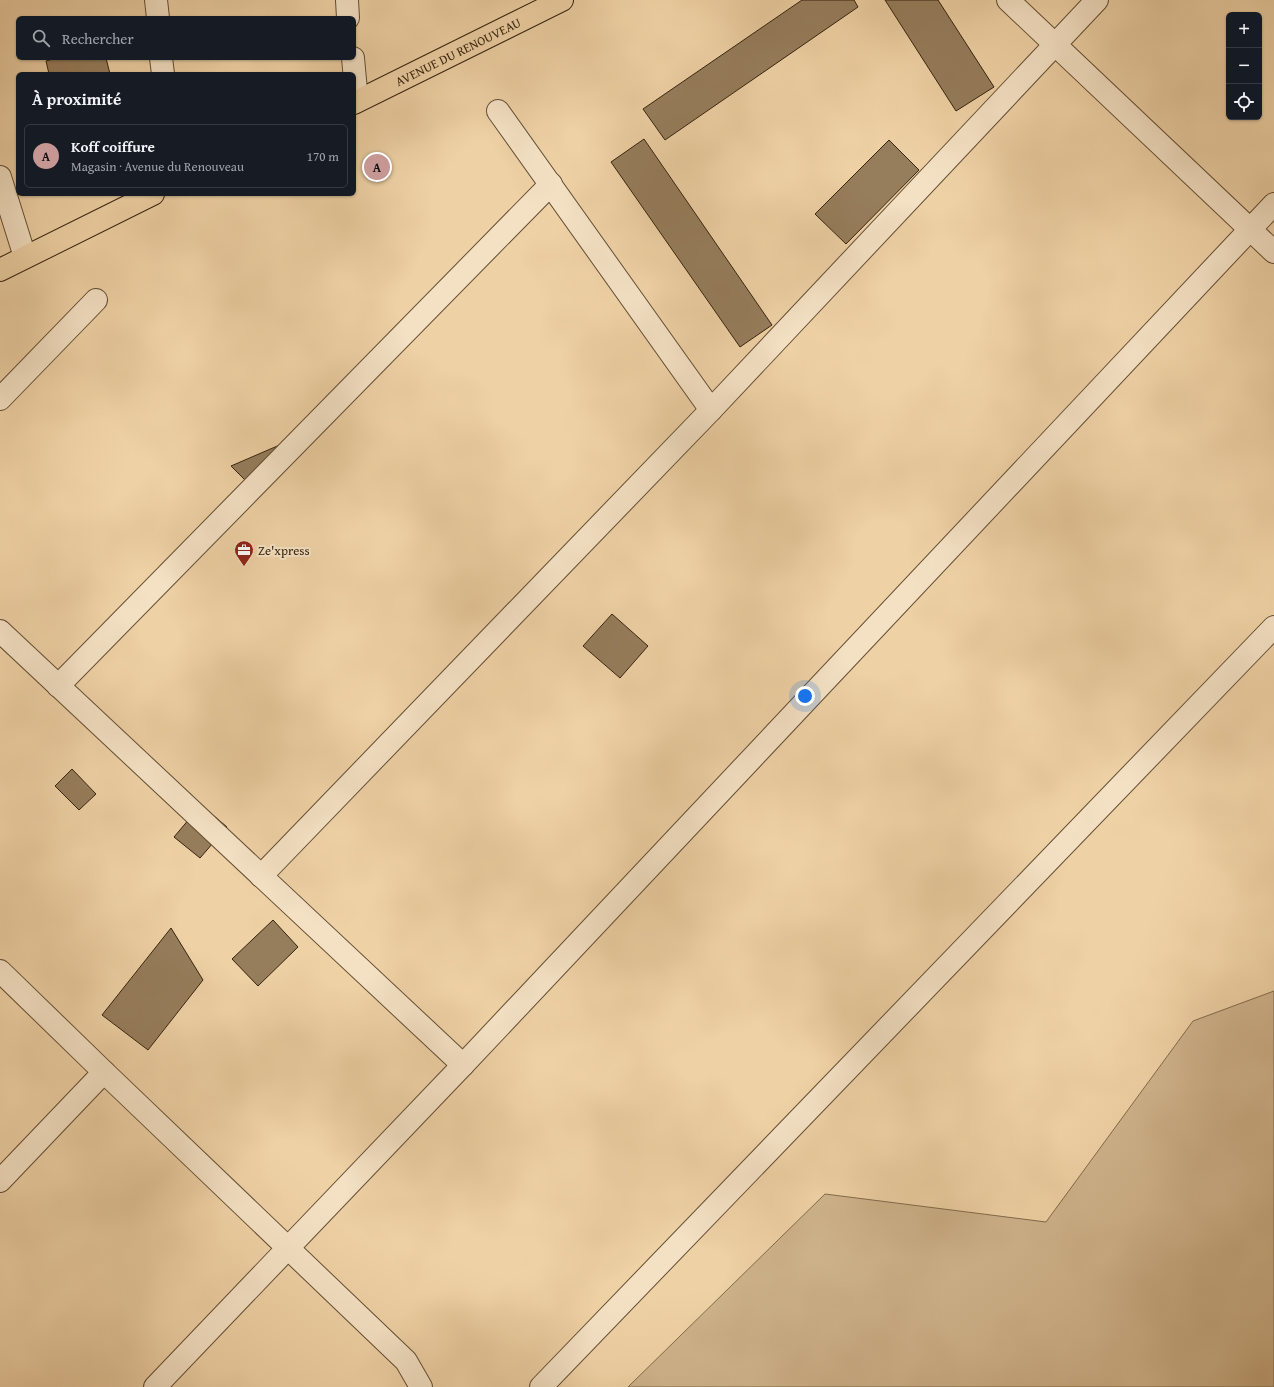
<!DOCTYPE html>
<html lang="fr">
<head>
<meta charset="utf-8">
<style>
  :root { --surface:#171b24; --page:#242831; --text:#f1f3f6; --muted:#9ea1a6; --line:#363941; --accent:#c59692 }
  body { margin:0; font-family:"Gentium Book Plus",serif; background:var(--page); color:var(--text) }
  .controls { position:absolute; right:12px; top:12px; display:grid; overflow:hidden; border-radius:6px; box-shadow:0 1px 3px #0004 }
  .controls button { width:36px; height:36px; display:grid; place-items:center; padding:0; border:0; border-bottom:1px solid var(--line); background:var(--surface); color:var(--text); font:20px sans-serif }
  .you { position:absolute; left:805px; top:696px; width:14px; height:14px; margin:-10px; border:3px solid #fff; border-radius:50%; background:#1a73e8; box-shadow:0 0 0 6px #1a73e833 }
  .badge { display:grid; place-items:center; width:26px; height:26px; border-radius:50%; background:var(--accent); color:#111; font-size:13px; font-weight:700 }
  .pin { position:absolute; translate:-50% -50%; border:2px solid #fff; box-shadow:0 1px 4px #0006 }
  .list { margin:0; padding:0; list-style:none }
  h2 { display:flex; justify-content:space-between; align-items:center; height:52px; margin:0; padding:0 16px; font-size:17px }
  h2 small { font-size:13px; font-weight:400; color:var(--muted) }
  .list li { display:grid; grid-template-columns:26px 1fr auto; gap:12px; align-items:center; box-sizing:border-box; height:64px; margin:0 8px 8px; padding:0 8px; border:1px solid var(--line); border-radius:6px }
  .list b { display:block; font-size:15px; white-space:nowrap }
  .list p { margin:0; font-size:13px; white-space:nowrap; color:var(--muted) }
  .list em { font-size:13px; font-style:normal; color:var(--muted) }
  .icon { flex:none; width:22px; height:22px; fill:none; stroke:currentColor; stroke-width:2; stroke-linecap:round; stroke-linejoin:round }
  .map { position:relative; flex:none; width:1274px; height:1387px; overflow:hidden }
  .search { position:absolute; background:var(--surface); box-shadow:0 1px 3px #0004; left:16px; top:16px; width:340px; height:44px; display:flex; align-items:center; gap:10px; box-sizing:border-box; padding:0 14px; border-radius:6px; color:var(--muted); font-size:15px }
  .panel { position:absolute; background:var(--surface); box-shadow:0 1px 3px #0004; left:16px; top:72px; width:340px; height:124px; border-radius:6px }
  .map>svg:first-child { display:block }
  .green { fill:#cfb38b; stroke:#826b4c }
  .building { fill:#967d5c; stroke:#36230d }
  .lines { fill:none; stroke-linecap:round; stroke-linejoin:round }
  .minor-casing { stroke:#644e33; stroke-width:24 }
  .major-casing { stroke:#36230d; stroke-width:24 }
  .minor { stroke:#f4e1c4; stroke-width:22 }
  .major { stroke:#eed1a5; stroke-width:22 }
  .labels { text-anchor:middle; stroke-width:4; stroke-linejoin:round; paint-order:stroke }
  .street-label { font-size:13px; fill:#36230d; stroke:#f4e1c4 }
  .poi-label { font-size:13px; fill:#36230d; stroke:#f4e1c4; text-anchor:start }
</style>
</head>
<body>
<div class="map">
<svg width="1274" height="1387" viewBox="0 0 1274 1387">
  <rect width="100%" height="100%" fill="#eed1a5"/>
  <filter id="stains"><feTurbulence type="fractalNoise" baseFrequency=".005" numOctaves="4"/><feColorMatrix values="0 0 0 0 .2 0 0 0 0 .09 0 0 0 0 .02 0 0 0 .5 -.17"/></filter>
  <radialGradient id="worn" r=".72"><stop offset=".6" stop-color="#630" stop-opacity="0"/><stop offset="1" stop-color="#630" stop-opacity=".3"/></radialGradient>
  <path class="green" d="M 1274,991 L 1274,1387 L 628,1387 L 825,1194 L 1046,1222 L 1193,1021 Z"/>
  <g class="building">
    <path d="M 802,0 L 854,0 L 858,7 L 665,140 L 643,109 Z"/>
    <path d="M 885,0 L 938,0 L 994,87 L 956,111 Z"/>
    <path d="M 56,58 L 106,58 L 110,74 L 49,74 L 46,61 Z"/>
    <path d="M 644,139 L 772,325 L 740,347 L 611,162 Z"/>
    <path d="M 889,140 L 919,170 L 846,244 L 815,214 Z"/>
    <path d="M 282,444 L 245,480 L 231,466 Z"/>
    <path d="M 612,614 L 648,646 L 620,678 L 583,646 Z"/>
    <path d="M 72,769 L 96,794 L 79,810 L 55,786 Z"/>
    <path d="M 201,805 L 227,827 L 200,858 L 174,837 Z"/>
    <path d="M 273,920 L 298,947 L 258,986 L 232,959 Z"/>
    <path d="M 171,928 L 203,980 L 148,1050 L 102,1015 Z"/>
  </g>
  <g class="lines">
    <defs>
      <g id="minor">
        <path d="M 156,0 L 158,18"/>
        <path d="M 347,0 L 348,18"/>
        <path d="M 1008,0 L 1274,252"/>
        <path d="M 161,58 L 163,74"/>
        <path d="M 353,58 L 357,101"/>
        <path d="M 498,111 L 711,410"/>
        <path d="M 0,177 L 25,257"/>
        <path d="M 0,399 L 96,300"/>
        <path d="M 0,631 L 463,1065"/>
        <path d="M 58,686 L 551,184"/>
        <path d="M 261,876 L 711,410 L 1097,0"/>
        <path d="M 0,971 L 104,1072 L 406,1361 L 421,1387"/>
        <path d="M 0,1181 L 104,1072"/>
        <path d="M 155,1387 L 463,1065 L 1274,204"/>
        <path d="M 541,1387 L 1274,627"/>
      </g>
      <g id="major">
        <path id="s1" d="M 354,103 L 562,0"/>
        <path d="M 0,270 L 153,194"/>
      </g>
    </defs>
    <use href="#minor" class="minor-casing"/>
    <use href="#major" class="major-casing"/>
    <use href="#minor" class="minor"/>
    <use href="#major" class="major"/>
  </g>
  <defs>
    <symbol id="office-pin" viewBox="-11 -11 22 30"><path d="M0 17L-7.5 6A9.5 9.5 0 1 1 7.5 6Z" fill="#8f2418" stroke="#f4e1c4"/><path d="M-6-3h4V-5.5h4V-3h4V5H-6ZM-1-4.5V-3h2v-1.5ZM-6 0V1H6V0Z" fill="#fff"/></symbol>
  </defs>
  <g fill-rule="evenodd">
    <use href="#office-pin" x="233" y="539" width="22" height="30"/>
  </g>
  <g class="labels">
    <g class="street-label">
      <text dy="5" stroke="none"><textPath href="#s1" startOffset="116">AVENUE DU RENOUVEAU</textPath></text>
    </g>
    <g class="poi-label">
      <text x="258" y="555">Ze'xpress</text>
    </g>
  </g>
  <rect width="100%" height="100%" filter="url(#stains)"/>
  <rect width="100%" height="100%" fill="url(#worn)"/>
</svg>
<div class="controls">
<button>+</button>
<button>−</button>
<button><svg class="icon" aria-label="locate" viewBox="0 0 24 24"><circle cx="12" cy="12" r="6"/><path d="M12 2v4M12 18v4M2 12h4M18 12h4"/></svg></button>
</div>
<div class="you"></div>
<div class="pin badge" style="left:377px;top:167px">A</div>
<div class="search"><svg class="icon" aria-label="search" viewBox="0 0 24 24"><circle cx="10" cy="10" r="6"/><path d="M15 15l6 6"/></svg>Rechercher</div>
<section class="panel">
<h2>À proximité<small></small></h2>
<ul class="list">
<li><span class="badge">A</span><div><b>Koff coiffure</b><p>Magasin · Avenue du Renouveau</p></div><em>170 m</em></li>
</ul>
</section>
</div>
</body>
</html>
